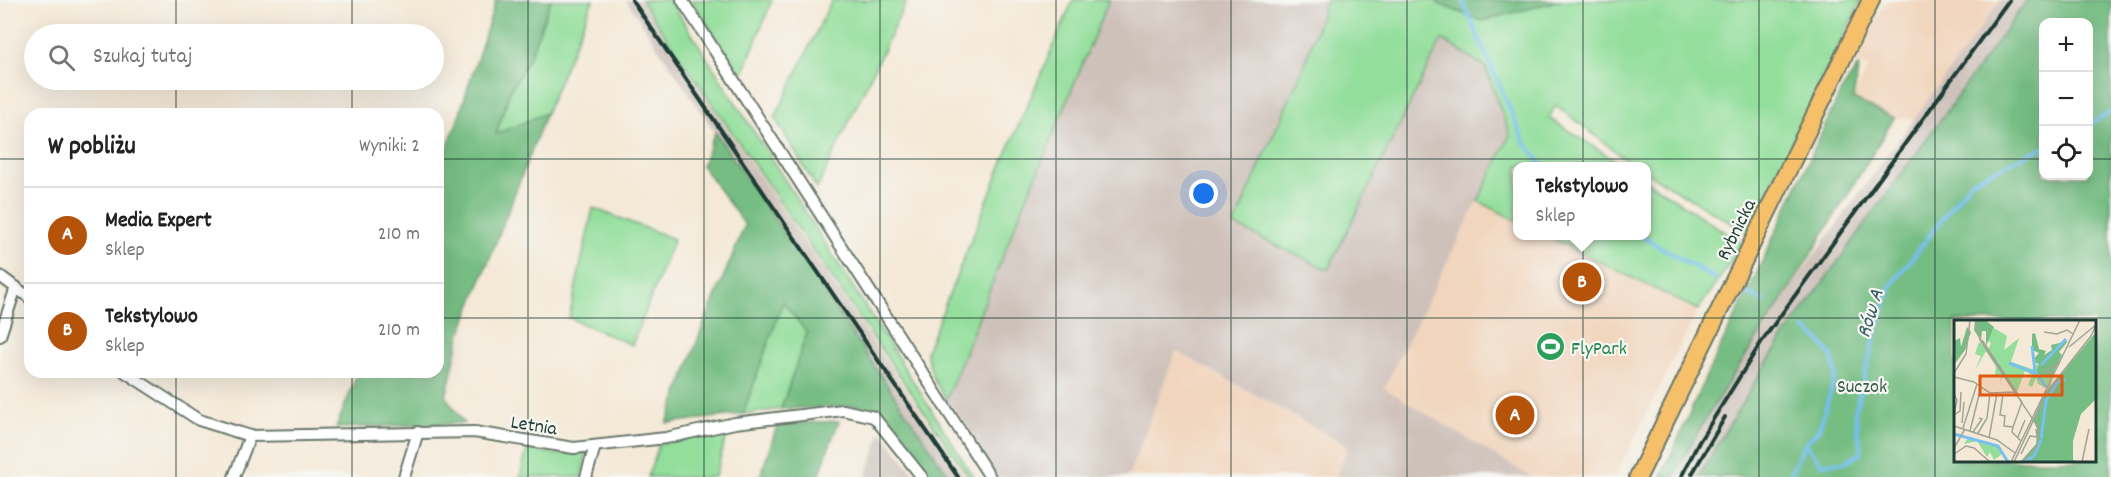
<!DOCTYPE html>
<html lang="pl">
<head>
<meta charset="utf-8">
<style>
  :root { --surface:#fff; --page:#f2f2f2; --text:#222; --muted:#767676; --line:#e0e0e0; --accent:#b45309 }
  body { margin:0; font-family:Dekko,sans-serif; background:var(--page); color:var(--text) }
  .controls { position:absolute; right:18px; top:18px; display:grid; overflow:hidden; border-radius:12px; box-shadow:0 6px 24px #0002 }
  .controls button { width:54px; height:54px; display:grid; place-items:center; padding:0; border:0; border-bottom:2px solid var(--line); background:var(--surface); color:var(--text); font:30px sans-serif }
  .you { position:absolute; left:1204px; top:194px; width:21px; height:21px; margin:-15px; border:4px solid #fff; border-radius:50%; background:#1a73e8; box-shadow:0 0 0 9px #1a73e833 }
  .badge { display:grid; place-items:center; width:39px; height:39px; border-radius:50%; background:var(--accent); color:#fff; font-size:20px; font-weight:700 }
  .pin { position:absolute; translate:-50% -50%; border:3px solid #fff; box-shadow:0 2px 6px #0006 }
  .popup { position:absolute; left:1513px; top:162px; width:138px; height:78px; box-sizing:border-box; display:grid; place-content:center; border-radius:12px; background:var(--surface); filter:drop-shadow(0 2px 4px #0005); font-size:20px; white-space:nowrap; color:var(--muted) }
  .popup b { font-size:22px; color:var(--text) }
  .popup::after { content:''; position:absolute; left:50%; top:100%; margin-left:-12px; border:12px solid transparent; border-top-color:var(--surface) }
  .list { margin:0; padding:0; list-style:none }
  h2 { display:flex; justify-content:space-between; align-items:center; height:78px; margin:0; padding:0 24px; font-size:26px }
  h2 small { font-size:20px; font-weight:400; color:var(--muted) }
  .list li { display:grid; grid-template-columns:39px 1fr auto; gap:18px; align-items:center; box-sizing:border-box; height:96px; padding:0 24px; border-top:2px solid var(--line) }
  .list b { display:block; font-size:22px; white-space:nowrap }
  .list p { margin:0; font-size:20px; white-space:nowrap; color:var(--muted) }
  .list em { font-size:20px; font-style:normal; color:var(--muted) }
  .icon { flex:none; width:33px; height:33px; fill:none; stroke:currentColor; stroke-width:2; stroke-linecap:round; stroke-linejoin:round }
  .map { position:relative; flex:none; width:2111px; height:477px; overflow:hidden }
  .search { position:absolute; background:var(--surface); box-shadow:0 6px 24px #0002; left:24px; top:24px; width:420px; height:66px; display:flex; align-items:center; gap:15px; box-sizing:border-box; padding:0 21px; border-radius:33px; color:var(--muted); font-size:22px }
  .panel { position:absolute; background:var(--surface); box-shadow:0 6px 24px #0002; left:24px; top:108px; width:420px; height:270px; border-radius:18px }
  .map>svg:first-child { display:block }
  .built { fill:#f1d5bd }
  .industrial { fill:#cec1ba }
  .green { fill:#93de9b; stroke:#598e68; stroke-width:1.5 }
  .forest { fill:#76bd83; stroke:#4a7d5c; stroke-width:1.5; fill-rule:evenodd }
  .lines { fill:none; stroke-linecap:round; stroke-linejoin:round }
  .stream { stroke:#77c0f0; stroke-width:4 }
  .minor-casing { stroke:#6a796d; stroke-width:14 }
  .primary-casing { stroke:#6a796d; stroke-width:20 }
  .minor { stroke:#fff; stroke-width:10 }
  .primary { stroke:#f6c06b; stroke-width:16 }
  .rail { stroke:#1f3d34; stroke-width:4 }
  .grid { fill:none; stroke:#1f3d34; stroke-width:1.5; stroke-opacity:0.55 }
  .labels { text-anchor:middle; stroke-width:4.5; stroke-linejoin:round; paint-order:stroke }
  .street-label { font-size:20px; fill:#1f3d34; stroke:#f6f6f2 }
  .leisure-label { font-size:20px; fill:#27864d; stroke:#f6f6f2; text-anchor:start }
  .park-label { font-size:20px; fill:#365d49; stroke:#f6f6f2 }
  .water-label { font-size:21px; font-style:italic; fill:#355e63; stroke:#f6f6f2 }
  .inset-river { fill:none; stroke:#77c0f0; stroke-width:3 }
  .inset-road { fill:none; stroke:#9fa496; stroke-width:1.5 }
  .view { fill:#de580e; fill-opacity:0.15; stroke:#de580e; stroke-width:3 }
  .inset-edge { fill:none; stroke:#1f3d34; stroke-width:3 }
</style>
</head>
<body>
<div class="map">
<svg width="2111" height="477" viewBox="0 0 2111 477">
  <rect width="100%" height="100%" fill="#f6f6f2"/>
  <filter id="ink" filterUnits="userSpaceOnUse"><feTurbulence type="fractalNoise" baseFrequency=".0167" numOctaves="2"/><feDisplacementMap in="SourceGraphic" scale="12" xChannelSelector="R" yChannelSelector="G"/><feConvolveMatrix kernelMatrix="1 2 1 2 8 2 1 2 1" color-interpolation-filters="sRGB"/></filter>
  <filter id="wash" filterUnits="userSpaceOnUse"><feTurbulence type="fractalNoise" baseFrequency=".008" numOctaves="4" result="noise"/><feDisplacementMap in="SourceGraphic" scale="24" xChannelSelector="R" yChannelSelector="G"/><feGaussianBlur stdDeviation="1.35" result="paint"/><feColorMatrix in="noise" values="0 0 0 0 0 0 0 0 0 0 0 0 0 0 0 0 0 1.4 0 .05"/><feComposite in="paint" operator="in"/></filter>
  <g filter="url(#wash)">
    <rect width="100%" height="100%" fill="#f4e9d7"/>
    <g class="built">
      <path d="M 1890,0 L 2001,0 L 1915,119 L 1894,118 L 1853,99 L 1869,67 L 1857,62 L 1879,12 Z"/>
      <path d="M 1478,201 L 1517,221 L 1518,236 L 1547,236 L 1698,310 L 1615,477 L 1531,477 L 1383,389 Z"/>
      <path d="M 1176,351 L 1349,447 L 1336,477 L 1128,477 Z"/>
    </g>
    <g class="industrial">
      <path d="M 626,0 L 639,0 L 965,477 L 951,477 L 742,173 Z"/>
      <path d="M 1109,0 L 1326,0 L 1306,61 L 1328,270 L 1442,39 L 1485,67 L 1511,135 L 1384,388 L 1531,477 L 1336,477 L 1348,446 L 1176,351 L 1128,477 L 995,477 L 946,400 L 1008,243 Z"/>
      <path d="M 2001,0 L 2027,0 L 1785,335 L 1759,375 L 1698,477 L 1674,477 L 1685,454 L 1735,372 L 1788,291 Z"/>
      <path d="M 881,432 L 917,477 L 866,477 Z"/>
    </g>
    <g class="green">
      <path d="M 551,0 L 593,0 L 546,113 L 496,135 L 510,91 L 529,58 Z"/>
      <path d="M 641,0 L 670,0 L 974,477 L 969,477 Z"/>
      <path d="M 691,0 L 772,0 L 742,76 Z"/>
      <path d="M 832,0 L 907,0 L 817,189 L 775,118 Z"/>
      <path d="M 1073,0 L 1109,0 L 1008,243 L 946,400 L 933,378 L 926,352 L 1001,166 Z"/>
      <path d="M 1326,0 L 1439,0 L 1482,21 L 1561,0 L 1861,0 L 1748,233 L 1647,173 L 1646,166 L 1633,165 L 1556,105 L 1549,118 L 1624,166 L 1518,166 L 1517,221 L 1478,201 L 1510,135 L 1485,67 L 1442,39 L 1328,270 L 1234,225 L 1306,61 Z"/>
      <path d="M 1647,181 L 1743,244 L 1698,310 L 1547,236 L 1646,236 Z"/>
      <path d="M 593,208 L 674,239 L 632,345 L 569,318 Z"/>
      <path d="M 783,301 L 807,332 L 781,409 L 743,414 Z"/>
      <path d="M 728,429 L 715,477 L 648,477 L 659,444 Z"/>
      <path d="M 527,449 L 555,454 L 587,453 L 581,477 L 520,477 Z"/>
    </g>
    <g class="forest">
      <path d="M 496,0 L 551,0 L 529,58 L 510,91 L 496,134 L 546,113 L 460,335 L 446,397 L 464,423 L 336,428 L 358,372 L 438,372 L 438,171 L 457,122 Z"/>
      <path d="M 1436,0 L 1561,0 L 1482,21 L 1438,4 Z"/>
      <path d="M 2027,0 L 2111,0 L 2111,477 L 1698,477 L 1759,375 L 1785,335 ZM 2044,22 L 2088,22 L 2088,176 L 2044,176 ZM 1955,321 L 2094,321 L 2094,460 L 1955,460 Z"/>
      <path d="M 1859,65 L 1853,99 L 1894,118 C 1858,177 1823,236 1786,294 C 1748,354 1705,413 1674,477 L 1661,477 L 1707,374 L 1754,279 L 1840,93 Z"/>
      <path d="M 715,132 L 950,477 L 928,477 L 881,416 L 857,406 L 781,409 L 807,333 L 783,302 L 743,414 L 667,423 L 701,331 L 745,225 L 702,166 Z"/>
      <path d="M 839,421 L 827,452 L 819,477 L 760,477 L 775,432 L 780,424 Z"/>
    </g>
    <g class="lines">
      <g class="stream">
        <path d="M 1462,0 L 1524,141 L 1543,166"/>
        <path d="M 2088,125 L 2111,112"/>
        <path d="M 1641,236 L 1716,279"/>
        <path d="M 1745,291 L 1765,302"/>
        <path d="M 1805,444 L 1822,464 L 1845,462 L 1861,453 L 1855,412 L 1879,321 L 1891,286 L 1971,181 L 2044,147"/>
        <path d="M 1789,477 L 1805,444 L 1819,429 L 1836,374 L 1831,355 L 1819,340 L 1805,329"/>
      </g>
    </g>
  </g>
  <g filter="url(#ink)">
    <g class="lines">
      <defs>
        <g id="minor">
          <path d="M 682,0 L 990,477"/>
          <path d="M 0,276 L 30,298"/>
          <path d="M 0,336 L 16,287"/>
          <path d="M 125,372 L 199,420 L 250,436 L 474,432 L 574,448 L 666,438 L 735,423 L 843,410 L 874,417 L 922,477"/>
          <path d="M 234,477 L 250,436"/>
          <path d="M 404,477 L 418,432"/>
          <path d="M 586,477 L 595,446"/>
        </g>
        <path id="primary" d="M 1638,477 L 1871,0"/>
      </defs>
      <use href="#minor" class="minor-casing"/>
      <use href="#primary" class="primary-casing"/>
      <use href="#minor" class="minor"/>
      <use href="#primary" class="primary"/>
      <g class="rail">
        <path d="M 632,0 L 958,477"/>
        <path d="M 1692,474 L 1725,417"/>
        <path d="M 1681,477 L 1699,442 L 1762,341 L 2009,0"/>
      </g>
    </g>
  </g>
  <path class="grid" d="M 176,0 L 176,34M 352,0 L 352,34M 528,0 L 528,477M 704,0 L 704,477M 880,0 L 880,477M 1056,0 L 1056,477M 1231,0 L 1231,477M 1407,0 L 1407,477M 1583,0 L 1583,477M 1759,0 L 1759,477M 1935,0 L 1935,477M 176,80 L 176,114M 352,80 L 352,114M 0,159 L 30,159M 438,159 L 2044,159M 2088,159 L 2111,159M 0,318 L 30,318M 438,318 L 2111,318M 176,372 L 176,477M 352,372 L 352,477"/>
  <defs>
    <symbol id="stadium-disc" viewBox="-11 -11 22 22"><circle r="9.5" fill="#2e9e5b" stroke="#f6f6f2"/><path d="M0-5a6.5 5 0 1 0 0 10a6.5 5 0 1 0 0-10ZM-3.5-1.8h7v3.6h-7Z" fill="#fff"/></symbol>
  </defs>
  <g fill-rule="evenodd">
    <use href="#stadium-disc" x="1534" y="330" width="33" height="33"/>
  </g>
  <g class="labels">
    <g class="street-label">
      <text transform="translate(1735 229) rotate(-64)" y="7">Rybnicka</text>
      <text transform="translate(534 424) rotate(9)" y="7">Letnia</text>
    </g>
    <g class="leisure-label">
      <text x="1571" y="354">FlyPark</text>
    </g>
    <g class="park-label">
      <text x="1862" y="392">Suczok</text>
    </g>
    <g class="water-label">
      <text transform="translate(1869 313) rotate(-73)" y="7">Rów A</text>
    </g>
  </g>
  <g transform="translate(1954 320)">
    <rect width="142" height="142" fill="#f4e9d7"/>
    <path d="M 40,8 L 53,16 L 50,30 L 65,18 L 57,42 L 78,49 L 84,43 L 84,57 L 98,56 L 92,68 L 84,64 L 82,58 L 78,67 L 74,65 L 78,55 L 71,51 L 63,72 L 50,55 L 46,62 L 48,55 L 41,55 L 42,47 L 32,31 L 21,50 L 27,36 L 21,34 L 25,22 L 34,30 L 37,23 L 33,20 ZM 14,118 L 45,126 L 48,134 L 40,140 L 36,132 L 33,137 L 23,121 L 10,124 Z" fill="#93de9b"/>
    <path d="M 21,0 L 31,0 L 40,7 L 32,26 L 32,11 L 28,11 L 27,21 L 20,10 ZM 13,7 L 17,12 L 11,30 L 0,45 L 0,21 L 6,18 L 7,27 ZM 142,12 L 142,79 L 127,94 L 119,121 L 119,140 L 124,142 L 66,142 L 82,124 L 84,111 L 79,100 L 98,60 L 96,68 ZM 81,13 L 85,29 L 92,31 L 90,35 L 98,30 L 97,25 L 114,21 L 105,32 L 108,35 L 98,56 L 81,54 L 85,44 L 78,41 L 85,33 L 78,30 L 78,14 Z" fill="#76bd83"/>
    <path class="inset-river" d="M 78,26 L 81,51 L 92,67M 55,43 L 81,53M 87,45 L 112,19M 0,114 L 44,126 L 54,142M 87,119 L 92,81 L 103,63 L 111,59M 70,142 L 80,136 L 87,120"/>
    <path class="inset-road" d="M 22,0 L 26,20 L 84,107 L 83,126 L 68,142M 90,12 L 103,14 L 113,10 L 119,14M 28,20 L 65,76M 115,27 L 143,4M 0,53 L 12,34 L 16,0M 100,53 L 91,51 L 106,42M 0,57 L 20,62 L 36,73 L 60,72 L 68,82 L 59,107M 0,74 L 3,80 L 0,95M 49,74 L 46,95 L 51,96M 0,95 L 6,91 L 7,72M 51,95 L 50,106 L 59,107 L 58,112 L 67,121M 8,103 L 10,82M 0,106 L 43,120 L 61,133M 9,108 L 23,64M 16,111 L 27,67M 19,112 L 28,99 L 25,98M 24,113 L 33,98 L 36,73M 64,117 L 71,100M 35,118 L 43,73M 0,128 L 11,109M 0,134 L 12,126 L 20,128 L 36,142M 67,134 L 76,116 L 83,117 L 82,109M 57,142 L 126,0M 60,142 L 92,73 L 137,16 L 143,3M 128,142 L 135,109"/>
    <path class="view" d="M 26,56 L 108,56 L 108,75 L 26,75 Z"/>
    <rect width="142" height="142" class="inset-edge"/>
  </g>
</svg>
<div class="controls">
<button>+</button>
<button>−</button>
<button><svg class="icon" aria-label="locate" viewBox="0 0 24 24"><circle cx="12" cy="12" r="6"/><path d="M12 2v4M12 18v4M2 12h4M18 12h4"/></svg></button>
</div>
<div class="you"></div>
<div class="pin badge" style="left:1515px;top:415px">A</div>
<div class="pin badge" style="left:1582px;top:282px">B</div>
<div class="popup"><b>Tekstylowo</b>Sklep</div>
<div class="search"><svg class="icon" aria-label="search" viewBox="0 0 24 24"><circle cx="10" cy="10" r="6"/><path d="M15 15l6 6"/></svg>Szukaj tutaj</div>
<section class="panel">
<h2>W pobliżu<small>Wyniki: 2</small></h2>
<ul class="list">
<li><span class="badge">A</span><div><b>Media Expert</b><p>Sklep</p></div><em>210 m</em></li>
<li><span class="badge">B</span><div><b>Tekstylowo</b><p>Sklep</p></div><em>210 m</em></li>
</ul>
</section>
</div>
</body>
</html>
